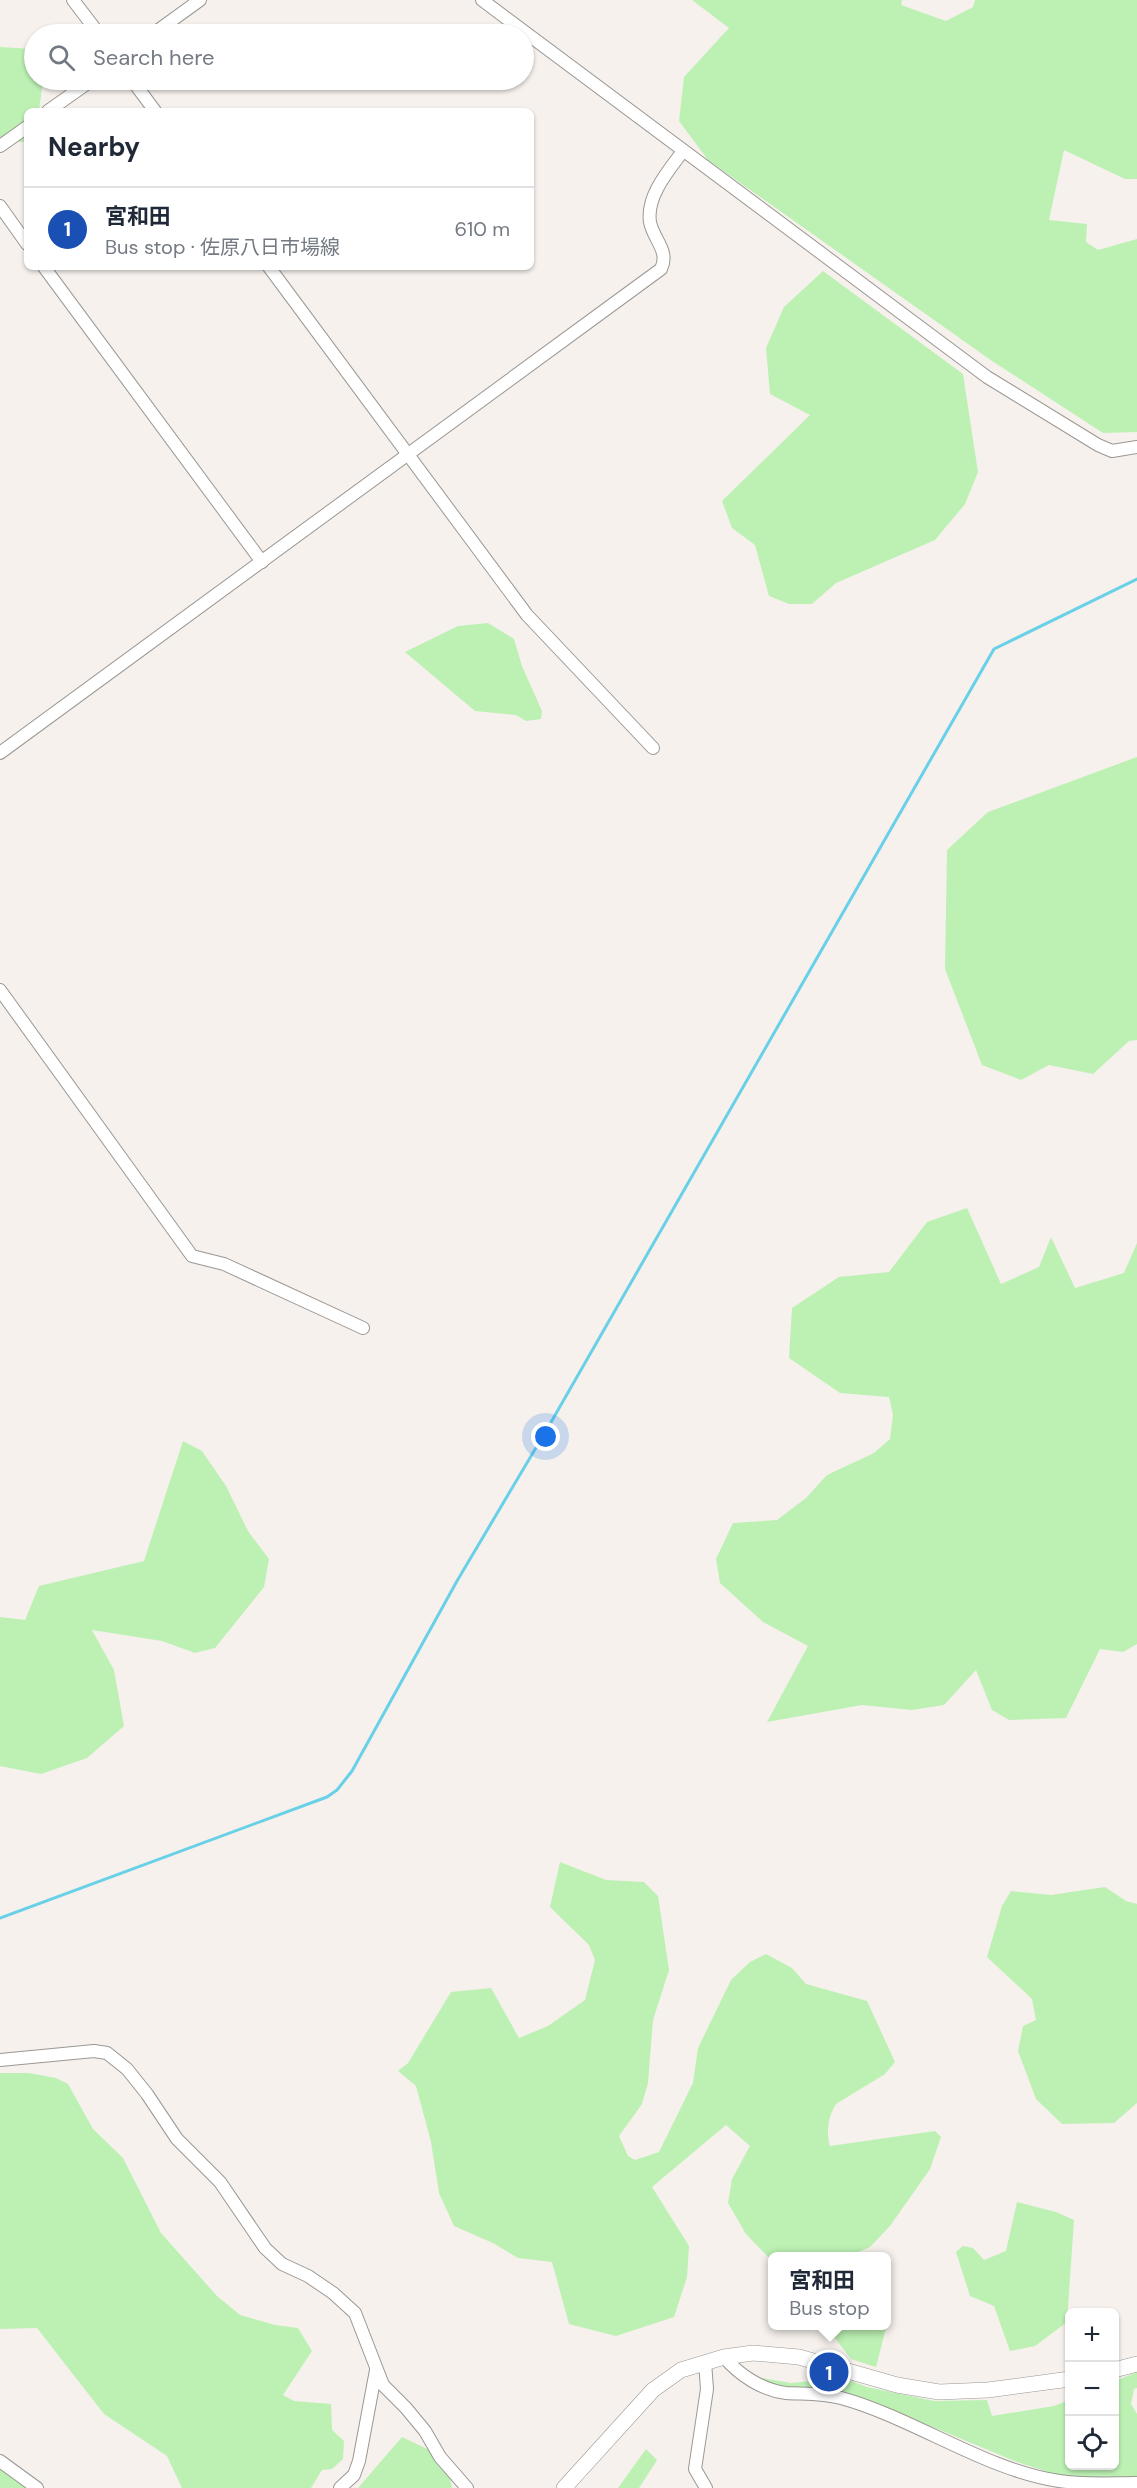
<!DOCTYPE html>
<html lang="en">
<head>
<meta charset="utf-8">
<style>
  :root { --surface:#fff; --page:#f6f6f7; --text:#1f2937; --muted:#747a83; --line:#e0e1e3; --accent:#4d7a00 }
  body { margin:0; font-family:"DM Sans","Noto Sans JP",sans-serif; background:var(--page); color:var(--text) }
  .controls { position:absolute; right:18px; bottom:18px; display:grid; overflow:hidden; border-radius:9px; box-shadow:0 2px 4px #0004 }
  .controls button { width:54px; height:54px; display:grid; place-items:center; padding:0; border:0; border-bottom:2px solid var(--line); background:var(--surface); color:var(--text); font:30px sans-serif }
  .you { position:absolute; left:546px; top:1437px; width:21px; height:21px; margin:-15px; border:4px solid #fff; border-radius:50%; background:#1a73e8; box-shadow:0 0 0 9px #1a73e833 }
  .badge { display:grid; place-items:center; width:39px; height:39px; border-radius:50%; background:var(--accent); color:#fff; font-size:20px; font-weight:700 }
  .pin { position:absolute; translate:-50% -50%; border:3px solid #fff; box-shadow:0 2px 6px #0006 }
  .popup { position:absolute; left:768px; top:2252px; width:123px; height:78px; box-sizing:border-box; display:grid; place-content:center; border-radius:9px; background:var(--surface); filter:drop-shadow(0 2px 4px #0005); font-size:20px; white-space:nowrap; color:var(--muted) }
  .popup b { font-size:22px; color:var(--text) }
  .popup::after { content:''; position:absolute; left:50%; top:100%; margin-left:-12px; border:12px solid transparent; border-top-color:var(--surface) }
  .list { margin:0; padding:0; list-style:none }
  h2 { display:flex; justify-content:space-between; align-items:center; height:78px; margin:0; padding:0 24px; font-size:26px }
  h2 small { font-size:20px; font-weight:400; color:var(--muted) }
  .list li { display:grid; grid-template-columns:39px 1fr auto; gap:18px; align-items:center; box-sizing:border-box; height:84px; padding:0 24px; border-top:2px solid var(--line) }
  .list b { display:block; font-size:22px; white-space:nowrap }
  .list p { margin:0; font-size:20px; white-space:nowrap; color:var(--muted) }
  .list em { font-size:20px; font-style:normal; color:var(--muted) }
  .icon { flex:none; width:33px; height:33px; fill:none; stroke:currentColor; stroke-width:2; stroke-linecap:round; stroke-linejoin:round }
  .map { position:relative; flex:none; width:1137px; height:2488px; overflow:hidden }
  .search { position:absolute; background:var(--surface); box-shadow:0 2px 4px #0004; left:24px; top:24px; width:510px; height:66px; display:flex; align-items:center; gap:15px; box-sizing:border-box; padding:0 21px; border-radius:33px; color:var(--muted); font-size:22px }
  .panel { position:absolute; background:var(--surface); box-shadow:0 2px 4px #0004; left:24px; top:108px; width:510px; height:162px; border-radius:9px }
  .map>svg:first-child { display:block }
  .green { fill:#bcf1b3 }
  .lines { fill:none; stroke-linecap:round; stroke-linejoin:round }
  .stream { stroke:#68d0e7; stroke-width:3 }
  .minor-casing { stroke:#9b9793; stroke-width:14 }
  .major-casing { stroke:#9b9793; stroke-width:16 }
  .minor { stroke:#fff; stroke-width:12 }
  .major { stroke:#fff; stroke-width:15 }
</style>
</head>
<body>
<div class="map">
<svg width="1137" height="2488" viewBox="0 0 1137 2488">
  <rect width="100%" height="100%" fill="#f6f1ed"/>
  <g class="green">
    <path d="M 692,0 L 902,0 L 901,5 L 946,21 L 973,7 L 975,0 L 1137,0 L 1137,179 L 1125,179 L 1064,150 L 1049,220 L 1087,224 L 1086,242 L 1098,250 L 1137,239 L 1137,432 L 1103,433 L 992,361 L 708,160 L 679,121 L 684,77 L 729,28 Z"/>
    <path d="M 0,47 L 34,49 L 34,80 L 43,80 L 39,111 L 27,111 L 27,142 L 0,142 Z"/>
    <path d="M 823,271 L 963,374 L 978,472 L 965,504 L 935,540 L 836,583 L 812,604 L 789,604 L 769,596 L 755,545 L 732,528 L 722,501 L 810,415 L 770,394 L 766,348 L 784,307 Z"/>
    <path d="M 488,623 L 514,639 L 522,666 L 542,711 L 541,719 L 526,721 L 516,715 L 475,711 L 405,652 L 458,626 Z"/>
    <path d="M 1137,757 L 1137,1040 L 1129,1041 L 1093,1074 L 1049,1065 L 1021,1080 L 982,1065 L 945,969 L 947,850 L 988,812 Z"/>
    <path d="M 967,1208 L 1001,1284 L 1039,1267 L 1051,1237 L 1075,1288 L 1124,1273 L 1137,1243 L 1137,1644 L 1123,1652 L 1100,1649 L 1066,1718 L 1009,1720 L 992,1710 L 976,1670 L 944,1705 L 912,1710 L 862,1705 L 767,1722 L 808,1646 L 763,1622 L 720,1583 L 716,1559 L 733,1523 L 777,1520 L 806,1498 L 827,1475 L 874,1453 L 890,1439 L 893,1415 L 889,1397 L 840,1393 L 789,1358 L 792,1308 L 839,1277 L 889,1272 L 927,1222 Z"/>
    <path d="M 183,1441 L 202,1451 L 226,1486 L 248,1531 L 269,1559 L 264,1587 L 215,1648 L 195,1653 L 162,1641 L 92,1630 L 114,1670 L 124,1726 L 87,1758 L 41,1774 L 0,1766 L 0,1617 L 25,1620 L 39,1586 L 144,1561 Z"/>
    <path d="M 560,1862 L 606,1880 L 644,1882 L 658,1896 L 669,1970 L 653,2020 L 648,2083 L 642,2104 L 619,2136 L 628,2156 L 635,2160 L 659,2152 L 693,2083 L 698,2048 L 731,1980 L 750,1962 L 766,1954 L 792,1968 L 806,1984 L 867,2001 L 895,2062 L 885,2074 L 836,2104 C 828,2117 826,2132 830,2146 L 935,2131 L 941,2137 L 930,2169 L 890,2226 L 870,2247 L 849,2256 L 772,2256 L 772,2261 L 746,2234 L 728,2203 L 732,2179 L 750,2146 L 726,2125 L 652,2187 L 689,2246 L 687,2277 L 674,2317 L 616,2336 L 569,2324 L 552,2262 L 518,2258 L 493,2243 L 454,2226 L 439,2193 L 431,2142 L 416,2086 L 398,2071 L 408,2063 L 451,1992 L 491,1988 L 519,2038 L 548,2026 L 585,2000 L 595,1960 L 589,1945 L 550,1907 Z"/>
    <path d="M 1105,1887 L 1126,1901 L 1137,1904 L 1137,2103 L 1114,2123 L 1062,2124 L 1036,2099 L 1018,2051 L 1023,2026 L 1036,2020 L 1032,1999 L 987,1957 L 1002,1906 L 1011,1891 L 1051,1895 Z"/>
    <path d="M 0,2073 L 29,2073 L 56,2078 L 68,2084 L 93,2129 L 123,2158 L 161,2233 L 217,2296 L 240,2315 L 275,2325 L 298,2328 L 312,2351 L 283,2395 L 294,2401 L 331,2404 L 332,2430 L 344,2441 L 343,2459 L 332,2469 L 322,2470 L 311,2488 L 182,2488 L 167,2456 L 104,2414 L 37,2328 L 0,2329 Z"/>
    <path d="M 1017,2202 L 1056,2212 L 1074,2220 L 1067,2322 L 1035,2346 L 1010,2351 L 994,2306 L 970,2296 L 956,2252 L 963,2246 L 973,2248 L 984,2260 L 1006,2251 Z"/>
    <path d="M 886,2323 L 887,2324 L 876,2367 L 851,2359 L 826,2326 L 886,2326 Z"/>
    <path d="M 1137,2372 L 1137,2388 L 1134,2389 L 1131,2404 L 1137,2414 L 1137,2479 L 1064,2477 L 1017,2462 L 899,2413 L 782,2389 L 756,2377 L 791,2383 L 844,2378 L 867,2387 L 934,2401 L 987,2400 L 992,2416 L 1054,2406 L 1069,2400 L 1070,2466 L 1114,2466 L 1115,2381 Z"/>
    <path d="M 402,2437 L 446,2458 L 452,2488 L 358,2488 Z"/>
    <path d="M 646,2449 L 657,2460 L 639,2488 L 618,2488 Z"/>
    <path d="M 0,2464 L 43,2488 L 0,2488 Z"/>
  </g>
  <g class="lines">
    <path class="stream" d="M 0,1918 L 327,1797 L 337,1790 L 352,1771 L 457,1581 L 550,1424 L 994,649 L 1137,579"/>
    <defs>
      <g id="minor">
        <path d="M 73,0 L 99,34"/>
        <path d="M 482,0 L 987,377 L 1098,445 L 1112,451 L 1137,447"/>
        <path d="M 153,34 L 200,0"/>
        <path d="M 132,80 L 155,111"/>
        <path d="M 48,111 L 92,80"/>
        <path d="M 0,146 L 27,127"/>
        <path d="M 0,206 L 27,244"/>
        <path d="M 44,267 L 262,562"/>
        <path d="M 269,267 L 527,615 L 653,748"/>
        <path d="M 0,753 L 661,269 C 670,251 653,239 650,222 C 646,196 669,170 683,151"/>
        <path d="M 0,990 L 192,1256 L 224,1264 L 363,1328"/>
        <path d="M 0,2060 L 94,2051 L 107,2053 L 127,2069 L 147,2094 L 177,2139 L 220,2182 L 265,2248 L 282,2264 L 308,2276 L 333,2293 L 355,2313 L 383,2385 L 406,2408 L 425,2431 L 440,2457 L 467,2488"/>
        <path d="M 724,2357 C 739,2375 762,2390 786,2393 C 805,2394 823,2393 841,2398 C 914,2418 985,2470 1059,2481 C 1084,2485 1112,2483 1137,2483"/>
        <path d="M 705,2362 L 707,2389 L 695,2469 L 706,2488"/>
        <path d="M 0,2461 L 37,2488"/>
        <path d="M 340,2488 L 354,2475 L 359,2461 L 376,2370"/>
      </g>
      <g id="major">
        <path d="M 1114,2370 L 1137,2364"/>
        <path d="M 564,2488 L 653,2390 L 681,2370 L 724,2357 L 753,2353 L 799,2357 L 897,2385 L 939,2392 L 988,2390 L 1070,2379"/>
      </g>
    </defs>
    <use href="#minor" class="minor-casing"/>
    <use href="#major" class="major-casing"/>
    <use href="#minor" class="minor"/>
    <use href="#major" class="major"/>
  </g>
</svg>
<div class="controls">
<button>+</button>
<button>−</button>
<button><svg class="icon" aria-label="locate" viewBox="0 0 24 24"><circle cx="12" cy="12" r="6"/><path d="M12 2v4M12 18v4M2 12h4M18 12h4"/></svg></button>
</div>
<div class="you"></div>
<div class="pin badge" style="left:829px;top:2372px;background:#1a4fb4">1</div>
<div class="popup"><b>宮和田</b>Bus stop</div>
<div class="search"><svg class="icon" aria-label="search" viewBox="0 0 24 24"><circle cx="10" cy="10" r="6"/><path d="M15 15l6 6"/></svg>Search here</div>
<section class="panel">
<h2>Nearby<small></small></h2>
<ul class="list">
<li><span class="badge" style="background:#1a4fb4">1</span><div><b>宮和田</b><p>Bus stop · 佐原八日市場線</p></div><em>610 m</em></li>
</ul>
</section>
</div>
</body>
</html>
